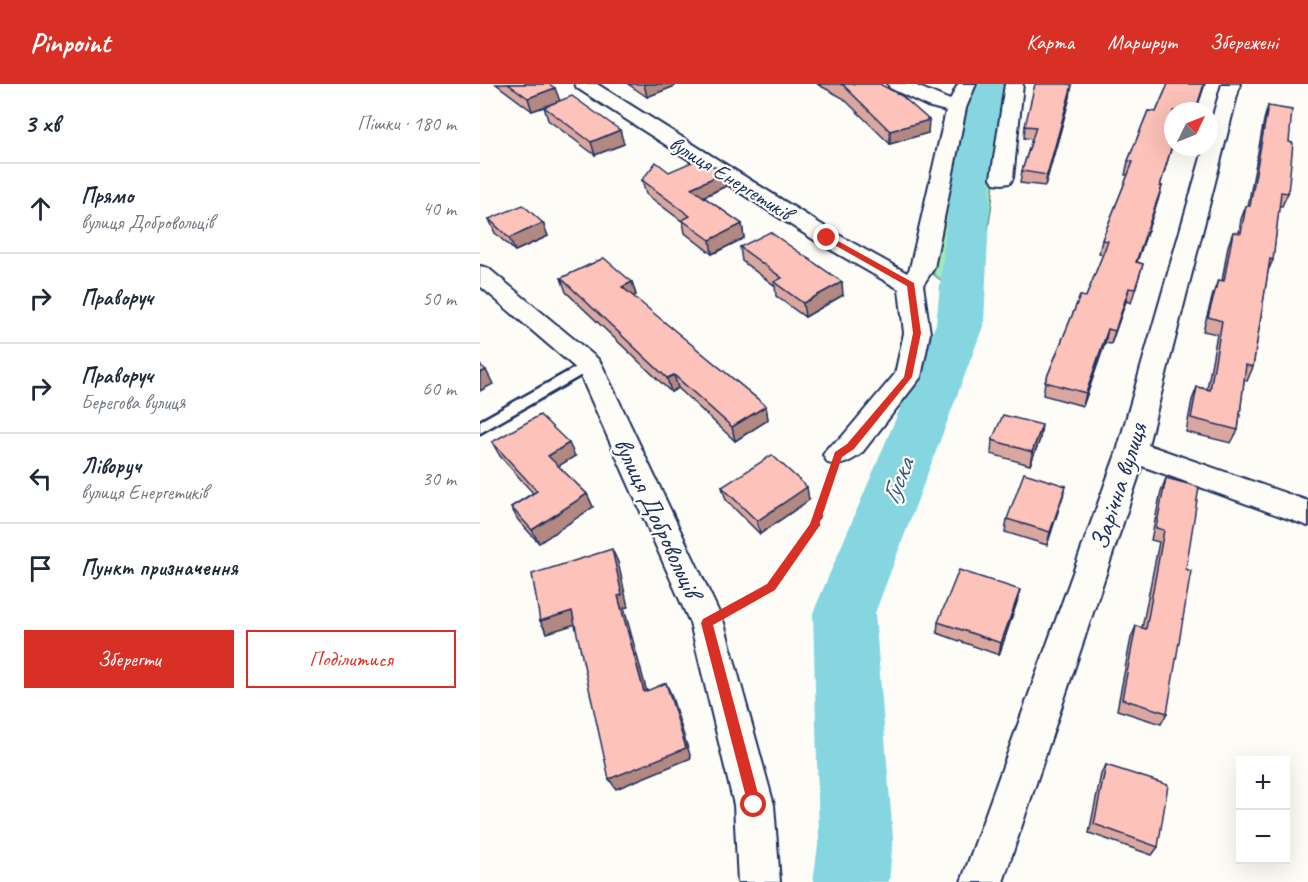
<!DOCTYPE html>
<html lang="uk">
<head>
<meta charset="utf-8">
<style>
  :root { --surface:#fff; --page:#f2f2f3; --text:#1f2937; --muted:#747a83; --line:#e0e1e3; --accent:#d93025 }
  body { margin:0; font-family:Caveat,sans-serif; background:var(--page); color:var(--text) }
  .controls { position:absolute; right:18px; bottom:18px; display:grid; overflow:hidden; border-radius:0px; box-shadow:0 6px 24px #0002 }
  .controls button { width:54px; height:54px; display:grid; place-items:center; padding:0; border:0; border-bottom:2px solid var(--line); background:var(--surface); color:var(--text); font:30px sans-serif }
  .compass { position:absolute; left:684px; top:18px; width:54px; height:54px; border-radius:50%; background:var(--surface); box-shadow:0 6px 24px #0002; rotate:47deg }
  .stop { position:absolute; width:18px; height:18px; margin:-14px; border:4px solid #d93025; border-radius:50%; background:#fff }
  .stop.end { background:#d93025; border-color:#fff; box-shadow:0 2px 6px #0008 }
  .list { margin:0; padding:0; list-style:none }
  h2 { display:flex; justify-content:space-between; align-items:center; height:78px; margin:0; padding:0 24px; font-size:26px }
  h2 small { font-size:20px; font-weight:400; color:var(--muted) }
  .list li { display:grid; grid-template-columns:39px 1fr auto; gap:18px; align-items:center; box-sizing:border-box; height:90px; padding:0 24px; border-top:2px solid var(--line) }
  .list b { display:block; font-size:22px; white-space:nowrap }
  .list p { margin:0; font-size:20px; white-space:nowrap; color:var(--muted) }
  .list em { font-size:20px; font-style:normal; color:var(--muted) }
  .actions { display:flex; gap:12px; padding:18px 24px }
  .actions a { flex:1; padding:14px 0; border:2px solid var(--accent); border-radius:0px; text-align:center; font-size:21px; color:var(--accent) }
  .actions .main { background:var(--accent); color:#fff }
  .icon { flex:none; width:33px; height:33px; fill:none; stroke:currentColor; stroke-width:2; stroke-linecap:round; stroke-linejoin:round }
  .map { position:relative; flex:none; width:828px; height:798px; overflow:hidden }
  header { display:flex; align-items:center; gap:36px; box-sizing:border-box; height:84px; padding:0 30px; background:var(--accent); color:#fff }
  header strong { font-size:28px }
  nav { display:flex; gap:33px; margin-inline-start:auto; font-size:21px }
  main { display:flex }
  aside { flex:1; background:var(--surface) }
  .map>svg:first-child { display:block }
  .green { fill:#a1e9b6; stroke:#5e8c8a; stroke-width:1.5 }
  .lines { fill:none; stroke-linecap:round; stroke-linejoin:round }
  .river { fill:#86d6e2; fill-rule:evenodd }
  .lane-casing { stroke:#1b2f5e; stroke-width:5 }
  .street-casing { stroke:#1b2f5e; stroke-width:4 }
  .path-far1 { stroke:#1b2f5e; stroke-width:4; stroke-dasharray:5 4.5; stroke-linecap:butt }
  .path { stroke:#1b2f5e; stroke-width:4.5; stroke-dasharray:8 5; stroke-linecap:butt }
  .lane { fill:#fdfcf7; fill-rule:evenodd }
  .street { fill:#fdfcf7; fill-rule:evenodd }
  .wall { fill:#daa7a0; stroke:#1b2f5e; stroke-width:1.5 }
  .shaded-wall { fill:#b18882; stroke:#1b2f5e; stroke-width:1.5 }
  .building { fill:#fdc2ba; stroke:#1b2f5e; stroke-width:1.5 }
  .route { fill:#d93025 }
  .labels { text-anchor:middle; stroke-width:4.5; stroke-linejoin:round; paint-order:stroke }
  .far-street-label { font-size:22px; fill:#1b2f5e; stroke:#fdfcf7 }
  .street-label { font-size:26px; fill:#1b2f5e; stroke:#fdfcf7 }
  .water-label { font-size:27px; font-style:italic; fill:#36597f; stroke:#fdfcf7 }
</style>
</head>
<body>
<header>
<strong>Pinpoint</strong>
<nav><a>Карта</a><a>Маршрут</a><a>Збережені</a></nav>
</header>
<main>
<aside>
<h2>3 хв<small>Пішки · 180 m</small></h2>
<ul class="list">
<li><svg class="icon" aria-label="ahead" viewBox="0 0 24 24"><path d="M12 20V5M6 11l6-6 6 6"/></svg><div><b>Прямо</b><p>вулиця Добровольців</p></div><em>40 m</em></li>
<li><svg class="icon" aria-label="right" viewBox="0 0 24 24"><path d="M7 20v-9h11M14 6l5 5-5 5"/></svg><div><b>Праворуч</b></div><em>50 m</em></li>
<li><svg class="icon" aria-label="right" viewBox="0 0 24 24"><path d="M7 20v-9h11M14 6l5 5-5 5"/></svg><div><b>Праворуч</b><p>Берегова вулиця</p></div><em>60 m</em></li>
<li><svg class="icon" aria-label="left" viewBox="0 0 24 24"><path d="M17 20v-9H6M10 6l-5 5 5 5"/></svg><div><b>Ліворуч</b><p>вулиця Енергетиків</p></div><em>30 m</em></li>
<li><svg class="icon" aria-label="arrive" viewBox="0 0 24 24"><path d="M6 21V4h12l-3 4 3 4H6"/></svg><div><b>Пункт призначення</b></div></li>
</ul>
<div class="actions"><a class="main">Зберегти</a><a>Поділитися</a></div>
</aside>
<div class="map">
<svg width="828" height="798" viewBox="0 0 828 798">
  <rect width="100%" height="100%" fill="#fdfcf7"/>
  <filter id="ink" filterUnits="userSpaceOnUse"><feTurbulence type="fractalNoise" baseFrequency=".0167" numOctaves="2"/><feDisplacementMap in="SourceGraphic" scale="12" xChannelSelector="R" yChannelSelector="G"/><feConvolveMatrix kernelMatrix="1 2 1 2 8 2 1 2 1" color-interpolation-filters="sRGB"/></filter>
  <g filter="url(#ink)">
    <path class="green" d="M 496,0 L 523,0 L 512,118 L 497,224 L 453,190 L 487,20 Z"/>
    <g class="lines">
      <path class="river" d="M 490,0 L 524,0 L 525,19 L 512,67 L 504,240 L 395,529 L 413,754 L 409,798 L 333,798 L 339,754 L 333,529 L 456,240 L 474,67 L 489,19 Z"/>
      <defs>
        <path id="lane" d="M 109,276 L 114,278 L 116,281 L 114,284 L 0,349 L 0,337 Z"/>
        <g id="street">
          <path d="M 95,0 L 117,0 L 355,149 L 427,189 L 430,184 L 466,27 L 447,22 L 410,4 L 408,0 L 432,0 L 470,16 L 478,0 L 496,0 L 486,24 L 454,184 L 443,201 L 450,249 L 441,293 L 381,370 C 369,378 362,383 348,379 L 343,371 L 348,363 L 361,354 L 415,290 L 424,249 L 419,205 L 339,159 L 97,4 Z"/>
          <path d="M 525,0 L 543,0 L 533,94 L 530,99 L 522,100 L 514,99 L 511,94 Z"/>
          <path d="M 742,0 L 760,0 L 668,361 L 828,417 L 828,442 L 662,382 L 523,798 L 481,798 L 637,367 L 724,63 L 729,63 L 729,45 Z"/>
          <path d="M 0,182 L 8,184 L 118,275 L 122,281 L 244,539 L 294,721 L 300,798 L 258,798 L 254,721 L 210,539 L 98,286 L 0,202 Z"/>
        </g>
      </defs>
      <use href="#lane" class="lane-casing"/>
      <use href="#street" class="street-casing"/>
      <path class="path-far1" d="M 322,459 L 335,441 L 350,394"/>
      <path class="path" d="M 252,525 L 291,503 L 323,458"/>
      <use href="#lane" class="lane"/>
      <use href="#street" class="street"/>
    </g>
    <g class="wall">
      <path d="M 16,0 L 69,0 L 79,17 L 144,60 L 115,71 L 68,36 L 64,23 L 52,27 Z"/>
      <path d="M 148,0 L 195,0 L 195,2 L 167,13 Z"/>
      <path d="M 337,0 L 400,0 L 448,49 L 410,60 L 363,14 Z"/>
      <path d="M 688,0 L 725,0 L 716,27 L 693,27 L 693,59 L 680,102 L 682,102 L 678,116 L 657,178 L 663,180 L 651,219 L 646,217 L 631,260 L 625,259 L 603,322 L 563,311 L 565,298 L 600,212 L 606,213 L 623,170 L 619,169 L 622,156 L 648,91 L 645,91 L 648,77 L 668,27 L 676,28 Z"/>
      <path d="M 590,13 L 565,102 L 540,99 L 542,87 L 552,55 L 544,54 L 545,42 Z"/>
      <path d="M 788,22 L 809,58 L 808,109 L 802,122 L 799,122 L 793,176 L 788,187 L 773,283 L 767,297 L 764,296 L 758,346 L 751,359 L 706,348 L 712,316 L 717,303 L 727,305 L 737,250 L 723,247 L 733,210 L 738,196 L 742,197 L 748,162 L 753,148 L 759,149 L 761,135 L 766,122 L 768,122 L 784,36 Z"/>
      <path d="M 189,88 L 244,89 L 246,102 L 224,113 L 262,140 L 264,154 L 232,170 L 205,149 L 203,138 L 166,110 L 162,96 Z"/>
      <path d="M 9,135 L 63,139 L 68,152 L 35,167 L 15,149 Z"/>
      <path d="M 260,163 L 363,211 L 325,233 L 296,212 L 295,202 L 262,177 Z"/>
      <path d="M 81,194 L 152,198 L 156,211 L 153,213 L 286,322 L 288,336 L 255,357 L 198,304 L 191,308 L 86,208 Z"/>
      <path d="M 560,355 L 550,381 L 511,370 L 512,356 Z"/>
      <path d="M 12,358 L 95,372 L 78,382 L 107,410 L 113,423 L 59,459 L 38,436 L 31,423 L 53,409 L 20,372 Z"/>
      <path d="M 686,394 L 706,485 L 687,629 L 681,640 L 637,626 L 651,554 L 656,542 L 662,544 L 679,458 L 671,456 L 681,407 Z"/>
      <path d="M 586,402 L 582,415 L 567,461 L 525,448 L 527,435 Z"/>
      <path d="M 242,403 L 329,416 L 280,450 L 246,416 Z"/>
      <path d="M 537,518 L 519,571 L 457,549 L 458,538 Z"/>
      <path d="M 626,681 L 678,763 L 672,771 L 609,749 L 621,690 Z"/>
    </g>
    <g class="shaded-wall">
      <path d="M 164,0 L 195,0 L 195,2 L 167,13 Z"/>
      <path d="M 592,1 L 590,13 L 565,102 L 567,91 Z"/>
      <path d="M 75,4 L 80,17 L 52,27 L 48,14 Z"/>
      <path d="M 449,36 L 448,49 L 410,60 L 410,47 Z"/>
      <path d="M 140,46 L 144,60 L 115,71 L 111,58 Z"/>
      <path d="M 244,89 L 246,102 L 214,117 L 211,104 Z"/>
      <path d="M 682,102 L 678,116 L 652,192 L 656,178 Z"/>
      <path d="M 63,139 L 68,152 L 35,167 L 29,154 Z"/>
      <path d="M 262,140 L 264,154 L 232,170 L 230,156 Z"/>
      <path d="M 152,198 L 156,211 L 146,217 L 142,203 Z"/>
      <path d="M 362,198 L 363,211 L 325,233 L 323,219 Z"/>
      <path d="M 649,204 L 646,217 L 631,260 L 635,247 Z"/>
      <path d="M 628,245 L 625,259 L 603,322 L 606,309 Z"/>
      <path d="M 6,286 L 13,300 L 0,307 L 0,289 Z"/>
      <path d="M 194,291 L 198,304 L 191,308 L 187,294 Z"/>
      <path d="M 286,322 L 288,336 L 255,357 L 252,343 Z"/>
      <path d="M 562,341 L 560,355 L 550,381 L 552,368 Z"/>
      <path d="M 89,359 L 95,372 L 74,385 L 68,372 Z"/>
      <path d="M 586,402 L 582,415 L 567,461 L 570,448 Z"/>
      <path d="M 327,403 L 329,416 L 280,450 L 277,437 Z"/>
      <path d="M 107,410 L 113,423 L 59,459 L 52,446 Z"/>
      <path d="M 132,465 L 138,478 L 148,523 L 144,524 L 170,619 L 164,608 L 138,512 Z"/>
      <path d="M 540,506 L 537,518 L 519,571 L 521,559 Z"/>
      <path d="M 92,527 L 99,539 L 67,549 L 60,537 Z"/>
      <path d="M 186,599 L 191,610 L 211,674 L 136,705 L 129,695 Z"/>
    </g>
    <g class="building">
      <path d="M 28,0 L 69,0 L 75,4 L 48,14 Z"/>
      <path d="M 360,0 L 400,0 L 422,12 L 449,36 L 410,47 L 363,1 Z"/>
      <path d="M 555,0 L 587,0 L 592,1 L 567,91 L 542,87 L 556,43 L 545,42 Z"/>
      <path d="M 688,0 L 724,0 L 716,25 L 703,23 L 702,27 L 693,27 L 693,58 L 680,102 L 682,102 L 656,178 L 663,180 L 655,205 L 649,204 L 635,247 L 628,245 L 606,309 L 565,298 L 600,212 L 606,213 L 628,157 L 622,156 L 653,78 L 648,77 L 668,27 L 676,28 Z"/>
      <path d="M 92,12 L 140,46 L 111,58 L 64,23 Z"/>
      <path d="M 788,22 L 812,26 L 809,58 L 813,59 L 808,109 L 801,108 L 793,176 L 790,175 L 773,283 L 766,281 L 758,346 L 711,334 L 717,303 L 730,306 L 742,237 L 728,233 L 738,196 L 744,197 L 753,148 L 761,149 L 766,122 L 770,122 Z"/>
      <path d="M 221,74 L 244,89 L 211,104 L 262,140 L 230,156 L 202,136 L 210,132 L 162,96 L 176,78 L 189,88 Z"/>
      <path d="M 43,121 L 63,139 L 29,154 L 9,135 Z"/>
      <path d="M 290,148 L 362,198 L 323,219 L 294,198 L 302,194 L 260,163 Z"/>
      <path d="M 124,174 L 152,198 L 142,203 L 286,322 L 252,343 L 194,291 L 187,294 L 81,194 Z"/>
      <path d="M 0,281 L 6,286 L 0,289 Z"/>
      <path d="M 60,331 L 89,359 L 68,372 L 107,410 L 52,446 L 31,423 L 57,407 L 12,358 Z"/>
      <path d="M 523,331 L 562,341 L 552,368 L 512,356 Z"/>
      <path d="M 292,371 L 327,403 L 277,437 L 242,403 Z"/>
      <path d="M 544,389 L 586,402 L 570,448 L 527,435 Z"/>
      <path d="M 686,394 L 719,403 L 706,485 L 711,487 L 687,629 L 642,615 L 656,542 L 666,545 L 684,446 L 676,444 Z"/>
      <path d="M 132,465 L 142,511 L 138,512 L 164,608 L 186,599 L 206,664 L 129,695 L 92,527 L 60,537 L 52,490 Z"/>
      <path d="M 479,486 L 540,506 L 521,559 L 458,538 Z"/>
      <path d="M 626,681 L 688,701 L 678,763 L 614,740 Z"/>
    </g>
  </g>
  <path class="route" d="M 344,152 L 349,152 L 434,199 L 441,249 L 432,293 L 374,365 L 362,373 L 338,444 L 295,506 L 233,541 L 281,721 L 279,726 L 274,728 L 270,726 L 268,721 L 221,539 L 223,535 L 287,500 L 330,440 L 355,368 L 367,360 L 424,293 L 433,249 L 427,202 L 344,155 Z"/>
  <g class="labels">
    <g class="far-street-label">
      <text transform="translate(251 93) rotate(32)" y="8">вулиця Енергетиків</text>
    </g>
    <g class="street-label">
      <text transform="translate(638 402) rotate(-72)" y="9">Зарічна вулиця</text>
      <text transform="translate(178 433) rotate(65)" y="9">вулиця Добровольців</text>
    </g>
    <g class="water-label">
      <text transform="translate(417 397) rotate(-68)" y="9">Гуска</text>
    </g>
  </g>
</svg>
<div class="controls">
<button>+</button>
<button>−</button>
</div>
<svg class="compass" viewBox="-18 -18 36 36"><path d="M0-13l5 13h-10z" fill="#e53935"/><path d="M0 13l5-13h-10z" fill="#747a83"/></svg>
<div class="stop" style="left:274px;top:721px"></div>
<div class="stop end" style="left:347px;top:154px"></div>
</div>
</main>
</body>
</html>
